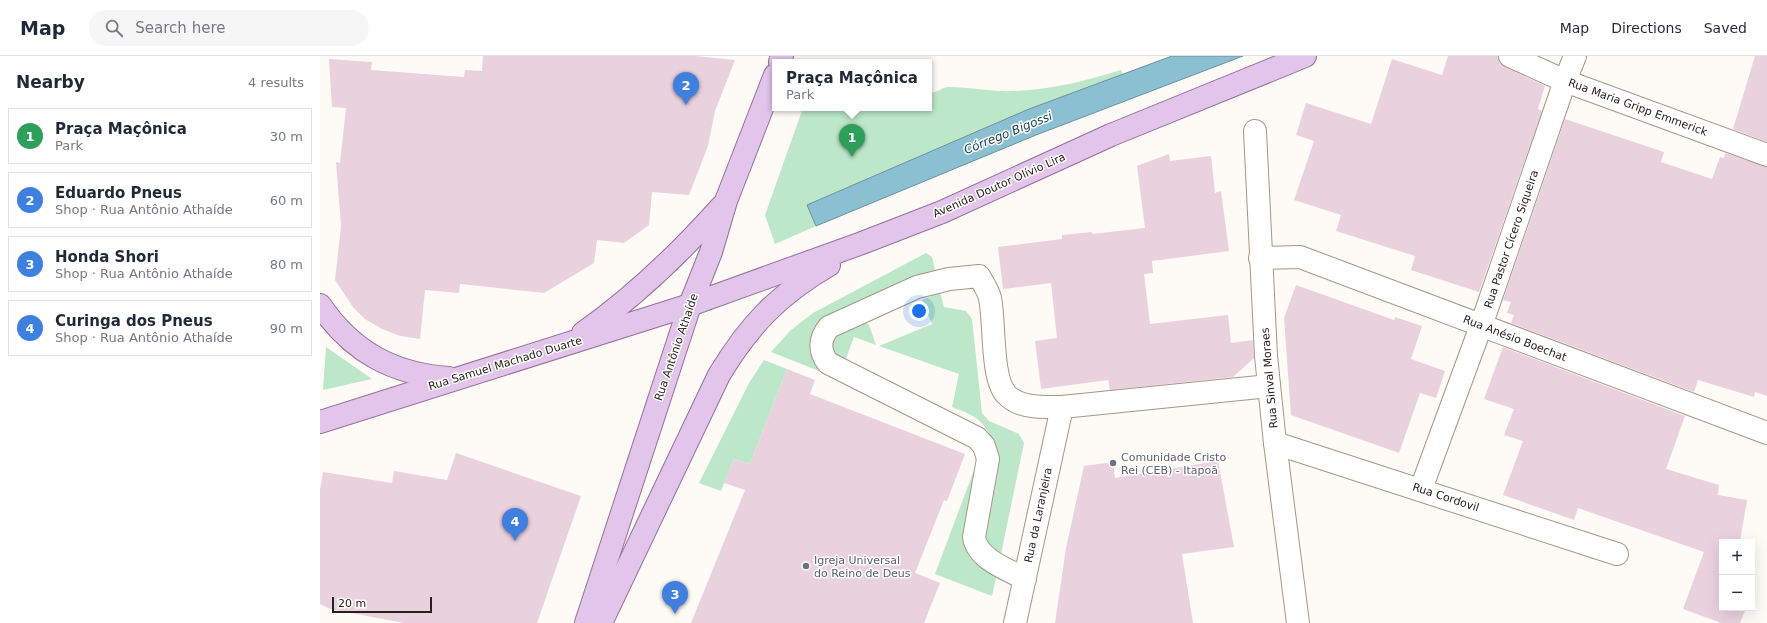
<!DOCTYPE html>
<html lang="en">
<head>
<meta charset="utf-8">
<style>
  :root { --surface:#fff; --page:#f6f6f7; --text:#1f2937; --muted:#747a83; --line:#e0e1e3; --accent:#111827 }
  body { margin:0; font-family:"DejaVu Sans",sans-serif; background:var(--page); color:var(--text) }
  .controls { position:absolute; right:12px; bottom:12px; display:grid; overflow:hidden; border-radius:0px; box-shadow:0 4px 16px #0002 }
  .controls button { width:36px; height:36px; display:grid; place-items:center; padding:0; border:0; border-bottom:1px solid var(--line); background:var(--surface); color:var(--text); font:20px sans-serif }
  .scale { position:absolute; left:12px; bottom:10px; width:100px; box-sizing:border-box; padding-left:4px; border:2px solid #28211a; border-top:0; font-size:11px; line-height:14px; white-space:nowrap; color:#28211a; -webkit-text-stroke:3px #fff; paint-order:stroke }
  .you { position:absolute; left:599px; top:255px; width:14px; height:14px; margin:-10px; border:3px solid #fff; border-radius:50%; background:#1a73e8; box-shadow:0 0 0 6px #1a73e833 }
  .badge { display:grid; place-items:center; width:26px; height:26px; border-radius:50%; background:var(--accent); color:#fff; font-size:13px; font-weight:700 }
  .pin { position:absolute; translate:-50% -33px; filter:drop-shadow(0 1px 2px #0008) }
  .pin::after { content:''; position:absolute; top:21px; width:14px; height:12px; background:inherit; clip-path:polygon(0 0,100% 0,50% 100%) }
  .popup { position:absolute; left:452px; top:3px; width:160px; height:52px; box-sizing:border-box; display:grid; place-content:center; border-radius:0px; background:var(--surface); filter:drop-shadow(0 1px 3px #0005); font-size:13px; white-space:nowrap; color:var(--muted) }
  .popup b { font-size:15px; color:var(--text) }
  .popup::after { content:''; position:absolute; left:50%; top:100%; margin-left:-8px; border:8px solid transparent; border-top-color:var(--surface) }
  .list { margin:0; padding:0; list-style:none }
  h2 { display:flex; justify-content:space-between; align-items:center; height:52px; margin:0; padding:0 16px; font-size:17px }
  h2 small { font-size:13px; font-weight:400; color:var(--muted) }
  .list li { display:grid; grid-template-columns:26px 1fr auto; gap:12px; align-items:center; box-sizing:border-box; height:56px; margin:0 8px 8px; padding:0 8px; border:1px solid var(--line); border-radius:0px }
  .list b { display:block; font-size:15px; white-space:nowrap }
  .list p { margin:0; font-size:13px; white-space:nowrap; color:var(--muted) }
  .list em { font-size:13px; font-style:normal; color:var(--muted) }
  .icon { flex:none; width:22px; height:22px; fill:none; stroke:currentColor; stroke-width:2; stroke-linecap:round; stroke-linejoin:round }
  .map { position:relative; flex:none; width:1447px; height:567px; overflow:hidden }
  header { display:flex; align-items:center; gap:24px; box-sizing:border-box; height:56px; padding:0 20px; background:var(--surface); border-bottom:1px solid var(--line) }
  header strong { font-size:19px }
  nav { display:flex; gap:22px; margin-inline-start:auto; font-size:14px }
  .search { width:280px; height:36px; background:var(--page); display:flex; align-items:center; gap:10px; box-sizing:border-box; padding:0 14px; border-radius:22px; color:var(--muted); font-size:15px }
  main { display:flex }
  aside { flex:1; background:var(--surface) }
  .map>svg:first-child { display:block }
  .green { fill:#bce7c8 }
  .water { fill:#8bc0d3; stroke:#6d909c }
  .building { fill:#ead1de }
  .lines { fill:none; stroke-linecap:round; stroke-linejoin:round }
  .minor-casing { stroke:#a79685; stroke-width:24 }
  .major-casing { stroke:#967198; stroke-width:24 }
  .minor { stroke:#fff; stroke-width:22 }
  .major { stroke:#e3c4ea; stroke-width:22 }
  .worship-dot { fill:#6b7280; stroke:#fff; stroke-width:1.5 }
  .labels { text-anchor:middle; stroke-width:3; stroke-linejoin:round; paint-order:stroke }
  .street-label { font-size:11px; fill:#28211a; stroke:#fff }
  .worship-label { font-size:11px; fill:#5b616d; stroke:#fff; text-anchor:start }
  .water-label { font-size:12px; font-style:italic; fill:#174553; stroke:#fff }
</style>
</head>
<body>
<header>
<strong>Map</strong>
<div class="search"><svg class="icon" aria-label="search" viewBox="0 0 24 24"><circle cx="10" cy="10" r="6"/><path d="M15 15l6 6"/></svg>Search here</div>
<nav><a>Map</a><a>Directions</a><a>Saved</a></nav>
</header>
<main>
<aside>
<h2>Nearby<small>4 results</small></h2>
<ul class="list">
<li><span class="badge" style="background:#2e9e5b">1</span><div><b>Praça Maçônica</b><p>Park</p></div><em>30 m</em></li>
<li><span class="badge" style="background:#3f7fe0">2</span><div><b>Eduardo Pneus</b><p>Shop · Rua Antônio Athaíde</p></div><em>60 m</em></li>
<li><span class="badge" style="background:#3f7fe0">3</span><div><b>Honda Shori</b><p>Shop · Rua Antônio Athaíde</p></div><em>80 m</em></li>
<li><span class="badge" style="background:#3f7fe0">4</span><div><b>Curinga dos Pneus</b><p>Shop · Rua Antônio Athaíde</p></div><em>90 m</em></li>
</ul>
</aside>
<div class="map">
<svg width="1447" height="567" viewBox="0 0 1447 567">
  <rect width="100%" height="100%" fill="#fefaf6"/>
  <g class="green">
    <path d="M 801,14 L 803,19 L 709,53 L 487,149 L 496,170 L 455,188 L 445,159 L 483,52 L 609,52 L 609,36 C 616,38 622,31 629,31 C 650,31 672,36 693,35 C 730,34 765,25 801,14 Z"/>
    <path d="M 606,197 L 612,201 L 616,219 L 492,280 L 491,299 L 499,315 L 451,296 L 471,274 L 493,257 Z"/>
    <path d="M 620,236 L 624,251 L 646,255 L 652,263 L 662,357 L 669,365 L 699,378 L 704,387 L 681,498 L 664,487 L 675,391 C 665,365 657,360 632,351 L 639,318 L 559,290 L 612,268 L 602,244 Z"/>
    <path d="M 545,266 L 549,269 L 556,289 L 534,281 L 525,305 L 515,301 L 510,287 L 511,282 Z"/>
    <path d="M 6,291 L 52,323 L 3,334 Z"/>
    <path d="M 444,304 L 467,313 L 430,408 L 414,403 L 401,435 L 379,427 L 429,327 Z"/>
    <path d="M 659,401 L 645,490 C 648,506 663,511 677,518 L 672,540 L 615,518 Z"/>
  </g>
  <path class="water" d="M 852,0 L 923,0 L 716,79 L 496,170 L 487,149 L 709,53 Z"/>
  <g class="building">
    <path d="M 163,0 L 375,0 L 415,4 L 395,55 L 388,90 L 369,139 L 332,136 L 329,169 L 304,187 L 277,184 L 274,207 L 224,237 L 140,228 L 139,237 L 105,234 L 100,283 L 80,280 L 62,273 L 45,263 L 33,251 L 15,224 L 21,170 L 16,106 L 20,107 L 26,52 L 12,51 L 9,3 L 52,6 L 51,14 L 144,21 L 145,14 L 162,15 Z"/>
    <path d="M 1128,0 L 1178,0 L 1180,7 L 1185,11 L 1225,30 L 1218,53 L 1222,55 L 1159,236 L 1091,214 L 1095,200 L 1016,175 L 1021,159 L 974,144 L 994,85 L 976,79 L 986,47 L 1051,68 L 1072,3 L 1122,19 Z"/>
    <path d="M 1435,0 L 1447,0 L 1447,86 L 1413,73 Z"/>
    <path d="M 1245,63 L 1344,96 L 1341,106 L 1392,123 L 1400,101 L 1404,102 L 1405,97 L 1447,111 L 1447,340 L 1435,336 L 1434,341 L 1378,324 L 1374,336 L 1191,267 L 1194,259 L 1187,257 L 1191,246 L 1183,244 Z"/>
    <path d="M 849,98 L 850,105 L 891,100 L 895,137 L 901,135 L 909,195 L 832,205 L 833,217 L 824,218 L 830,268 L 908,259 L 911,287 L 933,284 L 934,302 L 913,321 L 790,334 L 788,324 L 721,333 L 715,285 L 737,282 L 731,227 L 683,233 L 678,191 L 742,183 L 742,179 L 772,176 L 772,178 L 825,172 L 817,110 Z"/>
    <path d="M 976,229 L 1074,264 L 1075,261 L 1102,270 L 1091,303 L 1125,315 L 1116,342 L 1100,337 L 1079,397 L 971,359 L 964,262 Z"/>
    <path d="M 1183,291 L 1365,360 L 1346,413 L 1399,429 L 1398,439 L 1427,444 L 1420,486 L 1402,486 L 1402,552 L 1426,552 L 1420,567 L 1401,567 L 1363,553 L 1384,496 L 1258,452 L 1254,464 L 1183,439 L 1203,385 L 1184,379 L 1194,353 L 1164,343 Z"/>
    <path d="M 467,313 L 495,324 L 490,338 L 645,398 L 627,445 L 624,444 L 595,517 L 620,527 L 604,567 L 371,567 L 425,434 L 404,427 L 414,403 L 430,408 Z"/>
    <path d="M 136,397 L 261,440 L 217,567 L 84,567 L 10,553 L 0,548 L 0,434 L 3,416 L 72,427 L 74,415 L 127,424 Z"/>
    <path d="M 898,405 L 914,491 L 862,498 L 873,567 L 735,567 L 746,492 L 764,410 L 793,406 L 795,422 Z"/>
  </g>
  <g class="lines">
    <defs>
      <g id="minor">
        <path d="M 1190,0 L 1245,25 L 1447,99"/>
        <path d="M 935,75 L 946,300 L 955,387 L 978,567"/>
        <path d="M 940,202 L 980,201 L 1447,377"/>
        <path d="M 955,387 L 1297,498"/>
        <path d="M 1101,433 L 1161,270 L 1245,25 L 1255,0"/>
        <path d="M 705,523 C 687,513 657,503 654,481 L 668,403 L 664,390 L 657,382 L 508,307 C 499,295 499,283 509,271 L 597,231 L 629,223 L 659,220 C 663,227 668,234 670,242 C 675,266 671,322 686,338 C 699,353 725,351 742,351 L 949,330"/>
        <path d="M 695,567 L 742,351"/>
      </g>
      <g id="major">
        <path d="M 460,6 L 462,0"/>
        <path d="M 0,249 C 32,296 73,318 129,322"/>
        <path d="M 263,277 C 314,241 359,198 401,151"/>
        <path d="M 0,366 L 370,249 L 542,187 L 622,156 L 791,79 L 985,0"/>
        <path d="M 266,567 L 370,249 L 391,196 L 406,145 L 455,19"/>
        <path d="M 281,567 L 399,319 C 430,268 458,239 509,209"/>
      </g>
    </defs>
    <use href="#minor" class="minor-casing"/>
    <use href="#major" class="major-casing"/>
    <use href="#minor" class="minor"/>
    <use href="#major" class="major"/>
  </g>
  <g class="worship-dot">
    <circle cx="793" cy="407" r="4"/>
    <circle cx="486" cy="510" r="4"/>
  </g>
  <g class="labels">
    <g class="street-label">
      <text transform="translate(1318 51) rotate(20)" y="4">Rua Maria Gripp Emmerick</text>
      <text transform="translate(679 129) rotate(-24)" y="4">Avenida Doutor Olívio Lira</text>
      <text transform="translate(1191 183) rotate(-71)" y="4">Rua Pastor Cícero Siqueira</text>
      <text transform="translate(1195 282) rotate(21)" y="4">Rua Anésio Boechat</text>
      <text transform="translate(356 291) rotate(-71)" y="4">Rua Antônio Athaíde</text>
      <text transform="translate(185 307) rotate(-17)" y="4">Rua Samuel Machado Duarte</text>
      <text transform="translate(949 322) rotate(-95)" y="4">Rua Sinval Moraes</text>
      <text transform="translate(1126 441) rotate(18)" y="4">Rua Cordovil</text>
      <text transform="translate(718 459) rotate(-78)" y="4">Rua da Laranjeira</text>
    </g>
    <g class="worship-label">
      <text x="801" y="405">Comunidade Cristo<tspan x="801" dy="13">Rei (CEB) - Itapoã</tspan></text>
      <text x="494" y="508">Igreja Universal<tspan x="494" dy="13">do Reino de Deus</tspan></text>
    </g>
    <g class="water-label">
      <text transform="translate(688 77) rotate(-22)" y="4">Córrego Bigossi</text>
    </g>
  </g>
</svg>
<div class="controls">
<button>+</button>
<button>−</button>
</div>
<div class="scale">20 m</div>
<div class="you"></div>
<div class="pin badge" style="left:532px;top:101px;background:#2e9e5b">1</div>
<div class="popup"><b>Praça Maçônica</b>Park</div>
<div class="pin badge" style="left:366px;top:49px;background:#3f7fe0">2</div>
<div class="pin badge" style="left:355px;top:558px;background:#3f7fe0">3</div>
<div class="pin badge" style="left:195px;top:485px;background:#3f7fe0">4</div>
</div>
</main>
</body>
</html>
